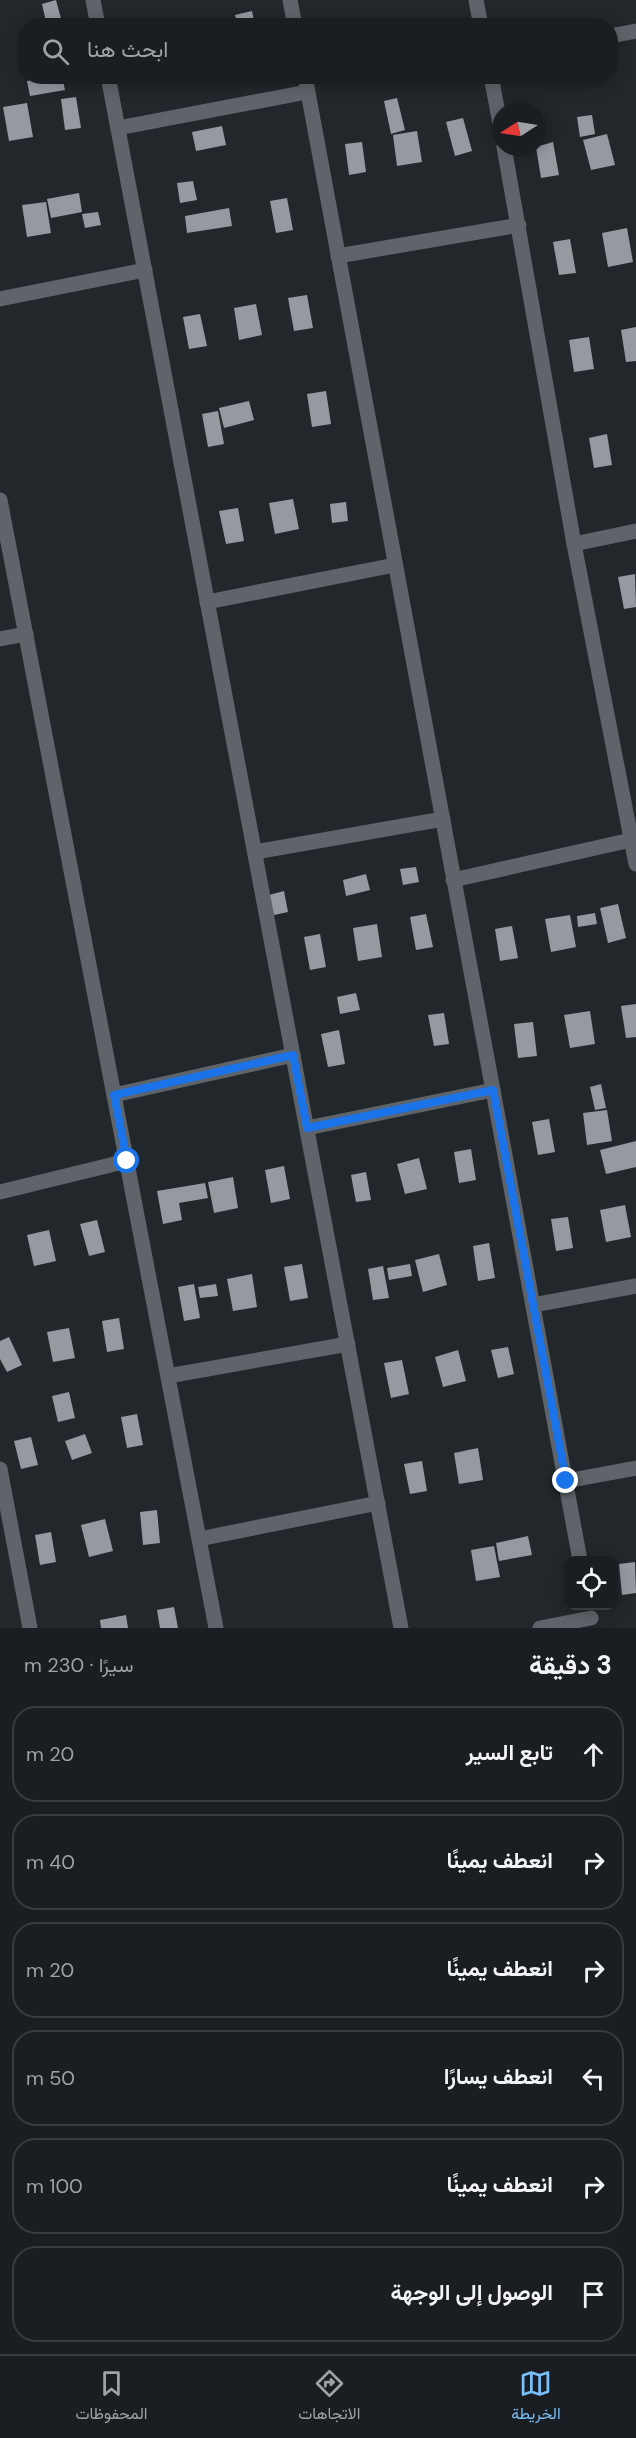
<!DOCTYPE html>
<html lang="ar">
<head>
<meta charset="utf-8">
<style>
  :root { --surface:#1a1d21; --page:#23262a; --text:#f1f3f6; --muted:#9fa2a5; --line:#383b3f; --accent:#79bff8 }
  body { margin:0; font-family:"DM Sans",Vazirmatn,sans-serif; background:var(--page); color:var(--text); direction:rtl }
  .controls { position:absolute; right:18px; bottom:18px; display:grid; overflow:hidden; border-radius:12px; box-shadow:0 3px 15px #0003 }
  .controls button { width:54px; height:54px; display:grid; place-items:center; padding:0; border:0; border-bottom:2px solid var(--line); background:var(--surface); color:var(--text); font:30px sans-serif }
  .compass { position:absolute; left:492px; top:102px; width:54px; height:54px; border-radius:50%; background:var(--surface); box-shadow:0 3px 15px #0003; rotate:258deg }
  .stop { position:absolute; width:18px; height:18px; margin:-14px; border:4px solid #1a73e8; border-radius:50%; background:#fff }
  .stop.end { background:#1a73e8; border-color:#fff; box-shadow:0 2px 6px #0008 }
  .list { margin:0; padding:0; list-style:none }
  h2 { display:flex; justify-content:space-between; align-items:center; height:78px; margin:0; padding:0 24px; font-size:26px }
  h2 small { font-size:20px; font-weight:400; color:var(--muted) }
  .list li { display:grid; grid-template-columns:39px 1fr auto; gap:18px; align-items:center; box-sizing:border-box; height:96px; margin:0 12px 12px; padding:0 12px; border:2px solid var(--line); border-radius:24px }
  .list b { display:block; font-size:22px; white-space:nowrap }
  .list em { font-size:20px; font-style:normal; color:var(--muted) }
  .icon { flex:none; width:33px; height:33px; fill:none; stroke:currentColor; stroke-width:2; stroke-linecap:round; stroke-linejoin:round }
  .map { position:relative; flex:none; width:636px; height:1628px; overflow:hidden; direction:ltr }
  .search { position:absolute; background:var(--surface); box-shadow:0 3px 15px #0003; left:18px; right:18px; top:18px; height:66px; display:flex; align-items:center; gap:15px; box-sizing:border-box; padding:0 21px; border-radius:24px; color:var(--muted); font-size:22px }
  .sheet { height:726px; background:var(--surface) }
  nav { display:flex; justify-content:space-around; align-items:center; box-sizing:border-box; height:84px; border-top:2px solid var(--line); background:var(--surface); font-size:16px; color:var(--muted) }
  nav a { display:grid; justify-items:center; gap:3px }
  nav .on { color:var(--accent) }
  .map>svg:first-child { display:block }
  .building { fill:#949aa0 }
  .lines { fill:none; stroke-linecap:round; stroke-linejoin:round }
  .minor { stroke:#5e6469; stroke-width:15 }
  .route { stroke:#1a73e8; stroke-width:8 }
</style>
</head>
<body>
<div class="map">
<svg width="636" height="1628" viewBox="0 0 636 1628">
  <rect width="100%" height="100%" fill="#22272c"/>
  <g class="building">
    <path d="M 56,0 L 63,26 L 47,26 L 42,4 Z"/>
    <path d="M 252,11 L 255,26 L 238,26 L 235,15 Z"/>
    <path d="M 204,18 L 206,26 L 179,26 L 179,23 Z"/>
    <path d="M 55,76 L 62,76 L 65,90 L 30,96 L 27,81 Z"/>
    <path d="M 76,97 L 81,128 L 65,130 L 61,99 Z"/>
    <path d="M 397,98 L 405,130 L 391,134 L 384,101 Z"/>
    <path d="M 27,103 L 33,137 L 9,141 L 3,107 Z"/>
    <path d="M 592,115 L 595,134 L 580,137 L 577,117 Z"/>
    <path d="M 463,118 L 472,151 L 455,156 L 446,122 Z"/>
    <path d="M 222,126 L 226,145 L 196,151 L 192,132 Z"/>
    <path d="M 417,131 L 422,162 L 397,166 L 393,135 Z"/>
    <path d="M 607,134 L 615,165 L 591,170 L 583,140 Z"/>
    <path d="M 362,142 L 366,172 L 349,175 L 345,144 Z"/>
    <path d="M 553,142 L 559,175 L 541,178 L 536,147 Z"/>
    <path d="M 193,181 L 197,200 L 180,203 L 177,183 Z"/>
    <path d="M 79,193 L 82,212 L 51,218 L 47,199 Z"/>
    <path d="M 287,198 L 293,230 L 276,233 L 270,201 Z"/>
    <path d="M 46,202 L 51,233 L 27,237 L 22,205 Z"/>
    <path d="M 229,208 L 232,226 L 187,233 L 185,216 Z"/>
    <path d="M 98,212 L 101,225 L 85,228 L 82,214 Z"/>
    <path d="M 627,228 L 633,262 L 608,267 L 602,233 Z"/>
    <path d="M 570,239 L 576,273 L 559,275 L 553,242 Z"/>
    <path d="M 307,295 L 313,328 L 294,331 L 288,298 Z"/>
    <path d="M 256,304 L 262,335 L 239,340 L 234,308 Z"/>
    <path d="M 200,314 L 207,346 L 189,349 L 183,317 Z"/>
    <path d="M 636,327 L 636,361 L 626,362 L 621,330 Z"/>
    <path d="M 589,337 L 594,369 L 574,372 L 569,340 Z"/>
    <path d="M 326,391 L 331,424 L 312,427 L 307,394 Z"/>
    <path d="M 249,401 L 254,420 L 224,428 L 219,408 Z"/>
    <path d="M 218,411 L 224,444 L 208,447 L 202,414 Z"/>
    <path d="M 607,434 L 612,465 L 594,468 L 589,438 Z"/>
    <path d="M 293,499 L 299,529 L 275,534 L 269,503 Z"/>
    <path d="M 346,502 L 348,521 L 332,523 L 330,504 Z"/>
    <path d="M 238,508 L 244,541 L 226,544 L 219,511 Z"/>
    <path d="M 635,574 L 636,607 L 624,609 L 618,577 Z"/>
    <path d="M 416,867 L 419,882 L 403,885 L 400,869 Z"/>
    <path d="M 366,874 L 370,890 L 346,896 L 343,880 Z"/>
    <path d="M 284,891 L 288,912 L 274,915 L 269,895 Z"/>
    <path d="M 618,904 L 626,938 L 608,943 L 600,908 Z"/>
    <path d="M 595,913 L 597,924 L 578,927 L 577,916 Z"/>
    <path d="M 426,914 L 433,947 L 416,950 L 410,917 Z"/>
    <path d="M 570,915 L 576,947 L 551,952 L 545,919 Z"/>
    <path d="M 377,924 L 382,957 L 358,961 L 353,928 Z"/>
    <path d="M 512,926 L 518,958 L 500,961 L 495,929 Z"/>
    <path d="M 320,934 L 326,967 L 310,970 L 304,937 Z"/>
    <path d="M 356,993 L 360,1010 L 340,1014 L 337,997 Z"/>
    <path d="M 636,1004 L 636,1037 L 626,1038 L 621,1006 Z"/>
    <path d="M 590,1011 L 595,1044 L 570,1048 L 564,1015 Z"/>
    <path d="M 444,1013 L 449,1044 L 434,1046 L 428,1015 Z"/>
    <path d="M 533,1022 L 537,1056 L 518,1058 L 514,1024 Z"/>
    <path d="M 339,1030 L 345,1064 L 328,1067 L 321,1034 Z"/>
    <path d="M 601,1084 L 606,1108 L 595,1110 L 590,1087 Z"/>
    <path d="M 607,1110 L 612,1141 L 587,1145 L 583,1113 Z"/>
    <path d="M 549,1119 L 555,1152 L 538,1155 L 532,1122 Z"/>
    <path d="M 636,1141 L 636,1167 L 606,1174 L 600,1150 Z"/>
    <path d="M 471,1149 L 476,1180 L 459,1183 L 454,1152 Z"/>
    <path d="M 419,1158 L 427,1189 L 405,1194 L 397,1164 Z"/>
    <path d="M 284,1166 L 290,1199 L 271,1203 L 265,1170 Z"/>
    <path d="M 366,1172 L 371,1200 L 356,1202 L 351,1175 Z"/>
    <path d="M 233,1177 L 238,1208 L 214,1213 L 208,1182 Z"/>
    <path d="M 205,1183 L 208,1198 L 179,1203 L 182,1220 L 163,1224 L 157,1191 Z"/>
    <path d="M 625,1205 L 631,1237 L 606,1242 L 600,1210 Z"/>
    <path d="M 568,1217 L 573,1248 L 556,1251 L 551,1219 Z"/>
    <path d="M 97,1220 L 105,1252 L 89,1256 L 80,1224 Z"/>
    <path d="M 49,1230 L 56,1261 L 34,1266 L 27,1235 Z"/>
    <path d="M 489,1243 L 495,1278 L 478,1281 L 473,1246 Z"/>
    <path d="M 439,1254 L 447,1285 L 423,1292 L 415,1260 Z"/>
    <path d="M 302,1264 L 308,1298 L 290,1301 L 284,1267 Z"/>
    <path d="M 410,1264 L 412,1276 L 389,1280 L 387,1268 Z"/>
    <path d="M 383,1266 L 389,1298 L 373,1300 L 368,1269 Z"/>
    <path d="M 252,1274 L 257,1307 L 233,1311 L 227,1279 Z"/>
    <path d="M 194,1284 L 200,1318 L 184,1321 L 178,1287 Z"/>
    <path d="M 216,1284 L 218,1296 L 200,1298 L 198,1287 Z"/>
    <path d="M 119,1318 L 124,1349 L 107,1352 L 102,1321 Z"/>
    <path d="M 69,1328 L 75,1358 L 53,1362 L 47,1332 Z"/>
    <path d="M 9,1337 L 22,1365 L 7,1372 L 0,1359 L 0,1341 Z"/>
    <path d="M 508,1347 L 514,1374 L 498,1378 L 491,1350 Z"/>
    <path d="M 458,1350 L 466,1381 L 443,1387 L 435,1357 Z"/>
    <path d="M 402,1360 L 409,1394 L 391,1398 L 384,1363 Z"/>
    <path d="M 69,1392 L 75,1418 L 58,1422 L 52,1396 Z"/>
    <path d="M 137,1414 L 143,1445 L 127,1448 L 121,1417 Z"/>
    <path d="M 85,1434 L 92,1453 L 72,1460 L 65,1441 Z"/>
    <path d="M 31,1437 L 38,1465 L 21,1469 L 14,1441 Z"/>
    <path d="M 478,1448 L 483,1480 L 459,1484 L 454,1453 Z"/>
    <path d="M 422,1461 L 427,1491 L 410,1494 L 404,1464 Z"/>
    <path d="M 157,1510 L 160,1543 L 143,1545 L 140,1512 Z"/>
    <path d="M 105,1519 L 113,1551 L 89,1557 L 81,1525 Z"/>
    <path d="M 51,1532 L 56,1562 L 40,1565 L 35,1535 Z"/>
    <path d="M 528,1536 L 532,1555 L 499,1561 L 496,1543 Z"/>
    <path d="M 494,1546 L 500,1577 L 476,1581 L 471,1550 Z"/>
    <path d="M 635,1562 L 636,1593 L 622,1595 L 619,1564 Z"/>
    <path d="M 174,1607 L 178,1628 L 160,1628 L 157,1610 Z"/>
    <path d="M 126,1615 L 128,1628 L 101,1628 L 100,1620 Z"/>
  </g>
  <g class="lines">
    <g class="minor">
      <path d="M 93,0 L 98,26"/>
      <path d="M 290,0 L 295,26"/>
      <path d="M 476,0 L 481,26"/>
      <path d="M 610,36 L 636,31"/>
      <path d="M 108,76 L 401,1628"/>
      <path d="M 305,76 L 580,1560"/>
      <path d="M 491,76 L 501,129"/>
      <path d="M 118,128 L 307,92"/>
      <path d="M 504,147 L 574,544 L 636,864"/>
      <path d="M 338,256 L 519,225"/>
      <path d="M 0,299 L 145,270"/>
      <path d="M 0,500 L 216,1628"/>
      <path d="M 574,544 L 636,531"/>
      <path d="M 207,602 L 395,565"/>
      <path d="M 0,639 L 26,634"/>
      <path d="M 255,852 L 443,819"/>
      <path d="M 453,880 L 631,840"/>
      <path d="M 114,1095 L 293,1055"/>
      <path d="M 307,1128 L 493,1090"/>
      <path d="M 0,1192 L 127,1161"/>
      <path d="M 533,1305 L 636,1286"/>
      <path d="M 168,1376 L 348,1344"/>
      <path d="M 0,1469 L 30,1628"/>
      <path d="M 566,1481 L 636,1468"/>
      <path d="M 199,1539 L 378,1503"/>
      <path d="M 540,1628 L 591,1618"/>
    </g>
  </g>
  <g class="lines">
    <path class="route" d="M 127,1161 L 114,1095 L 293,1055 L 307,1128 L 493,1090 L 566,1481"/>
  </g>
</svg>
<div class="controls">
<button><svg class="icon" aria-label="locate" viewBox="0 0 24 24"><circle cx="12" cy="12" r="6"/><path d="M12 2v4M12 18v4M2 12h4M18 12h4"/></svg></button>
</div>
<svg class="compass" viewBox="-18 -18 36 36"><path d="M0-13l5 13h-10z" fill="#e53935"/><path d="M0 13l5-13h-10z" fill="#9fa2a5"/></svg>
<div class="stop" style="left:127px;top:1161px"></div>
<div class="stop end" style="left:566px;top:1481px"></div>
<div class="search"><svg class="icon" aria-label="search" viewBox="0 0 24 24"><circle cx="10" cy="10" r="6"/><path d="M15 15l6 6"/></svg>ابحث هنا</div>
</div>
<section class="sheet">
<h2>3 دقيقة<small>سيرًا · 230 m</small></h2>
<ul class="list">
<li><svg class="icon" aria-label="ahead" viewBox="0 0 24 24"><path d="M12 20V5M6 11l6-6 6 6"/></svg><div><b>تابع السير</b></div><em>20 m</em></li>
<li><svg class="icon" aria-label="right" viewBox="0 0 24 24"><path d="M7 20v-9h11M14 6l5 5-5 5"/></svg><div><b>انعطف يمينًا</b></div><em>40 m</em></li>
<li><svg class="icon" aria-label="right" viewBox="0 0 24 24"><path d="M7 20v-9h11M14 6l5 5-5 5"/></svg><div><b>انعطف يمينًا</b></div><em>20 m</em></li>
<li><svg class="icon" aria-label="left" viewBox="0 0 24 24"><path d="M17 20v-9H6M10 6l-5 5 5 5"/></svg><div><b>انعطف يسارًا</b></div><em>50 m</em></li>
<li><svg class="icon" aria-label="right" viewBox="0 0 24 24"><path d="M7 20v-9h11M14 6l5 5-5 5"/></svg><div><b>انعطف يمينًا</b></div><em>100 m</em></li>
<li><svg class="icon" aria-label="arrive" viewBox="0 0 24 24"><path d="M6 21V4h12l-3 4 3 4H6"/></svg><div><b>الوصول إلى الوجهة</b></div></li>
</ul>
</section>
<nav>
<a class="on"><svg class="icon" aria-label="map" viewBox="0 0 24 24"><path d="M3 6l6-2 6 2 6-2v14l-6 2-6-2-6 2zM9 4v14M15 6v14"/></svg>الخريطة</a>
<a><svg class="icon" aria-label="directions" viewBox="0 0 24 24"><path d="M12 3l9 9-9 9-9-9zM9 14v-3h6M13 9l2 2-2 2"/></svg>الاتجاهات</a>
<a><svg class="icon" aria-label="saved" viewBox="0 0 24 24"><path d="M7 4h10v16l-5-4-5 4z"/></svg>المحفوظات</a>
</nav>
</body>
</html>
